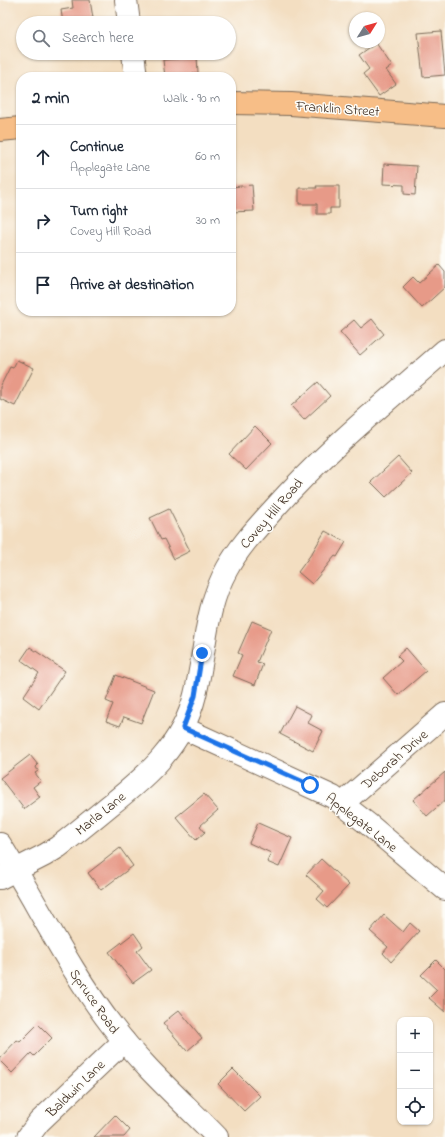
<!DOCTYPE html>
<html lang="en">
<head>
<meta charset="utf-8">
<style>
  :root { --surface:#fff; --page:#f2f2f3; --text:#1f2937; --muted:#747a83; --line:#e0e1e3 }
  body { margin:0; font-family:"Indie Flower",sans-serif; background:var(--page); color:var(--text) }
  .controls { position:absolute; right:12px; bottom:12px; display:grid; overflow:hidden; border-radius:8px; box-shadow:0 1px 3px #0004 }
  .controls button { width:36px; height:36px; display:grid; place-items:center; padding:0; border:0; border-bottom:1px solid var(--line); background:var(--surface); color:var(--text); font:20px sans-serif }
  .compass { position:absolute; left:349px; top:12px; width:36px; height:36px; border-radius:50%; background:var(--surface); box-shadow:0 1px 3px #0004; rotate:53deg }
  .stop { position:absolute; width:12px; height:12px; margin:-9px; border:3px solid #1a73e8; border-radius:50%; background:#fff }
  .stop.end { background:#1a73e8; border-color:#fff; box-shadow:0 1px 4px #0008 }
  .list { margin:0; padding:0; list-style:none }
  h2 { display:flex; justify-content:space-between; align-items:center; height:52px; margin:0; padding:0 16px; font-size:17px }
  h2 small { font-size:13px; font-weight:400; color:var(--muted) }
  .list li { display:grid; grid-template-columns:26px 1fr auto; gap:12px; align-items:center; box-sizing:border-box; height:64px; padding:0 16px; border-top:1px solid var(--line) }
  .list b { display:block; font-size:15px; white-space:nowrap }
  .list p { margin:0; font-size:13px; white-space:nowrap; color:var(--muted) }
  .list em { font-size:13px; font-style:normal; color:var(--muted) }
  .icon { flex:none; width:22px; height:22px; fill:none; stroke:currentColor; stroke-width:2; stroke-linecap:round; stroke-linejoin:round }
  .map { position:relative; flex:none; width:445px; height:1137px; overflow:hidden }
  .search { position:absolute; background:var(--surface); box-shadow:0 1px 3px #0004; left:16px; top:16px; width:220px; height:44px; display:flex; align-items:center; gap:10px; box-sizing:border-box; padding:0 14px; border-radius:22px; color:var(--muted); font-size:15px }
  .panel { position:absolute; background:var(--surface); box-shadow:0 1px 3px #0004; left:16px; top:72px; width:220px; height:244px; border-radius:16px }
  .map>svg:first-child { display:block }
  .building { fill:#e79a88 }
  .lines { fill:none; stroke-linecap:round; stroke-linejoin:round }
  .minor-casing { stroke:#7b6957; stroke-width:24 }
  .major-casing { stroke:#7b6957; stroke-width:24 }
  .minor { stroke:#fff; stroke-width:22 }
  .major { stroke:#f7be87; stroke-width:22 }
  .route { stroke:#1a73e8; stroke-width:5 }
  .labels { text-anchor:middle; stroke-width:3; stroke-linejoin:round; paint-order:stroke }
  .street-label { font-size:14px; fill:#3b2a1e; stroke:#fdfcf7 }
</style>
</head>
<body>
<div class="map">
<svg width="445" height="1137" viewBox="0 0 445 1137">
  <rect width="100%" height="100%" fill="#fdfcf7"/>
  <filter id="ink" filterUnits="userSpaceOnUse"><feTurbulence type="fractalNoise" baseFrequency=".025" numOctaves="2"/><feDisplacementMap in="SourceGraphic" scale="8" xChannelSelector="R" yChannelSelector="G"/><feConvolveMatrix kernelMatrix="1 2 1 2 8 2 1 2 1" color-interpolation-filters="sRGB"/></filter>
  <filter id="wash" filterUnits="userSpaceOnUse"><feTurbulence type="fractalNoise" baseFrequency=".012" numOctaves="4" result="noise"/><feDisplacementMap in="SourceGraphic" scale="16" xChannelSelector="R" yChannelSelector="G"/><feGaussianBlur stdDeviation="0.9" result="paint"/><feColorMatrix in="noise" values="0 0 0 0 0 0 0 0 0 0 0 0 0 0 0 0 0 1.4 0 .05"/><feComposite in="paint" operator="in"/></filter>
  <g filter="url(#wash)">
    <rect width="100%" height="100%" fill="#f3dec1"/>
    <g id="blocks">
      <g class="building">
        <path d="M 72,0 L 90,0 L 93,18 L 86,19 L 86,23 L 63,23 L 61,10 L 73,8 Z"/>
        <path d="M 441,31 L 445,75 L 423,77 L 418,33 Z"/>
        <path d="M 376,43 L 392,66 L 386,70 L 396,84 L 379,96 L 363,74 L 369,69 L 359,55 Z"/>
        <path d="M 197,57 L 198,73 L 165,77 L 163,60 Z"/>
        <path d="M 384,164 L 417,166 L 415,195 L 404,194 L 404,185 L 383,184 Z"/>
        <path d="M 252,185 L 254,211 L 231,212 L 231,187 Z"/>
        <path d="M 316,186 L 339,186 L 339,208 L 330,208 L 330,214 L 317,214 L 317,204 L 299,204 L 299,188 L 317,188 Z"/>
        <path d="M 439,265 L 445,272 L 445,287 L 422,308 L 403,287 L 413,277 L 419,283 Z"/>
        <path d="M 372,319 L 384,334 L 360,355 L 340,332 L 354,320 L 361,328 Z"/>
        <path d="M 17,360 L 34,368 L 15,406 L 0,399 L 0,387 L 10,367 L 13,368 Z"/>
        <path d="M 318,382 L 330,396 L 304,420 L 291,406 Z"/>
        <path d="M 255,426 L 272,443 L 246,470 L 229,454 Z"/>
        <path d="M 398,457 L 412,473 L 386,497 L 371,482 Z"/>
        <path d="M 169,509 L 190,551 L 174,559 L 164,539 L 161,540 L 150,518 Z"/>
        <path d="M 325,531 L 346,542 L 337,557 L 335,556 L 312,584 L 298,572 L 312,553 Z"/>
        <path d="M 252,621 L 271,629 L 257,662 L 263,664 L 255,685 L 233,676 L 242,655 L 238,653 Z"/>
        <path d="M 30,647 L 65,671 L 39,709 L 23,697 L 39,673 L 21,660 Z"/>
        <path d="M 406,648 L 426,671 L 398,695 L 383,678 L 402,661 L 397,656 Z"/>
        <path d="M 116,675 L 154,690 L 141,723 L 124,717 L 120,726 L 106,721 L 113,704 L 106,701 Z"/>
        <path d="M 295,706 L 312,715 L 308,723 L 323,731 L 313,751 L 280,734 Z"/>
        <path d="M 30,755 L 38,765 L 36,767 L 38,771 L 35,773 L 41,781 L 33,787 L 40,797 L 24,809 L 0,778 Z"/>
        <path d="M 445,772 L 445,800 L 427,816 L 413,800 Z"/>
        <path d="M 204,794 L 218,810 L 200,826 L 205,832 L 196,840 L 176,817 Z"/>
        <path d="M 258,823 L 292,838 L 279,867 L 267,862 L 271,853 L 249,843 Z"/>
        <path d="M 120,848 L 133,866 L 101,890 L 88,873 Z"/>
        <path d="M 321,859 L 349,885 L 327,908 L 317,899 L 324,891 L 306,875 Z"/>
        <path d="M 384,915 L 403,932 L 410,923 L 419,931 L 391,962 L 383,953 L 388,947 L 370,931 Z"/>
        <path d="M 134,933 L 143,946 L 137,951 L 151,970 L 133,983 L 109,952 Z"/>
        <path d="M 436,960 L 445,969 L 445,1012 L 429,998 L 437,990 L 421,975 Z"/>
        <path d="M 179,1010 L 202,1038 L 187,1051 L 163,1023 Z"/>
        <path d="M 38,1024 L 52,1038 L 34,1056 L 31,1053 L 12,1073 L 0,1061 L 0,1058 L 17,1040 L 20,1042 Z"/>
        <path d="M 233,1069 L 260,1096 L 244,1111 L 218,1084 Z"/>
        <path d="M 115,1115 L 130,1130 L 124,1137 L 94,1137 Z"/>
      </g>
    </g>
  </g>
  <g filter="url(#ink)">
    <use href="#blocks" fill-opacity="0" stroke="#7b6957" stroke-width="1"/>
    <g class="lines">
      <defs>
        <g id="minor">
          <path d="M 126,0 L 129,23"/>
          <path d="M 133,53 L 136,77"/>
          <path d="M 183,728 L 333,797 L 368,824 L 445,889"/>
          <path d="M 343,803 L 445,714"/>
          <path d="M 0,844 C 38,905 69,970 113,1027 C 143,1067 182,1101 217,1137"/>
          <path d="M 0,878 L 45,855 L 58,847 C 75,834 92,820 109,806 C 147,776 183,745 195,695 C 206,652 204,610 227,569 C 239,547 256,529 273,510 C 325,451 386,402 445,350"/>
          <path d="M 28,1137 L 39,1122 L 124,1041"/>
        </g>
        <g id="major">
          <path d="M 231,103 L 291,104 L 445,116"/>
          <path d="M 0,130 L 21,128"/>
        </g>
      </defs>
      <use href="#minor" class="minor-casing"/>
      <use href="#major" class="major-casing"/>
      <use href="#minor" class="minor"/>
      <use href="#major" class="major"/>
    </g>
  </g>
  <g class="lines" filter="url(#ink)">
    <path class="route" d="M 202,653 L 195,696 L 183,728 L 310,785"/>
  </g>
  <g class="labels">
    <g class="street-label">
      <text transform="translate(338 108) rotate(4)" y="5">Franklin Street</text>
      <text transform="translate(271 513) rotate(-49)" y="5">Covey Hill Road</text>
      <text transform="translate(394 759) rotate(-41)" y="5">Deborah Drive</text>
      <text transform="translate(100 813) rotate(-39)" y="5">Marla Lane</text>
      <text transform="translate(362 822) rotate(38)" y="5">Applegate Lane</text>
      <text transform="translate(95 1001) rotate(55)" y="5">Spruce Road</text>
      <text transform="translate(75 1088) rotate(-44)" y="5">Baldwin Lane</text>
    </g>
  </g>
</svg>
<div class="controls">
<button>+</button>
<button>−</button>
<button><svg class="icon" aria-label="locate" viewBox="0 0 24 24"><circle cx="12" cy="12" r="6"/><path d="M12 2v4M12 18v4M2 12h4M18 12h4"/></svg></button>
</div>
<svg class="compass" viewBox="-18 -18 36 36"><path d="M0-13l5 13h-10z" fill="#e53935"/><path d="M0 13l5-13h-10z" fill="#747a83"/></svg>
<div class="stop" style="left:310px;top:785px"></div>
<div class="stop end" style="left:202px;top:653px"></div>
<div class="search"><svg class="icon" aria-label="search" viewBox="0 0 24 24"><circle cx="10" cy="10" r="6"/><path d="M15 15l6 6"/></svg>Search here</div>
<section class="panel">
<h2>2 min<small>Walk · 90 m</small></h2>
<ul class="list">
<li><svg class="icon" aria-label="ahead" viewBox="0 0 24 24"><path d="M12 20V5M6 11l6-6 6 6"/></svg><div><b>Continue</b><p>Applegate Lane</p></div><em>60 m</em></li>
<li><svg class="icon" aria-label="right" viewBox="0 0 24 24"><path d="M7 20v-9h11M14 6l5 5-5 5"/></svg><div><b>Turn right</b><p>Covey Hill Road</p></div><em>30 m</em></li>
<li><svg class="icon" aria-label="arrive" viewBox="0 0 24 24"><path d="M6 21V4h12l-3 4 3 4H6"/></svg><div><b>Arrive at destination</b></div></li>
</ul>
</section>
</div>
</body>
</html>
